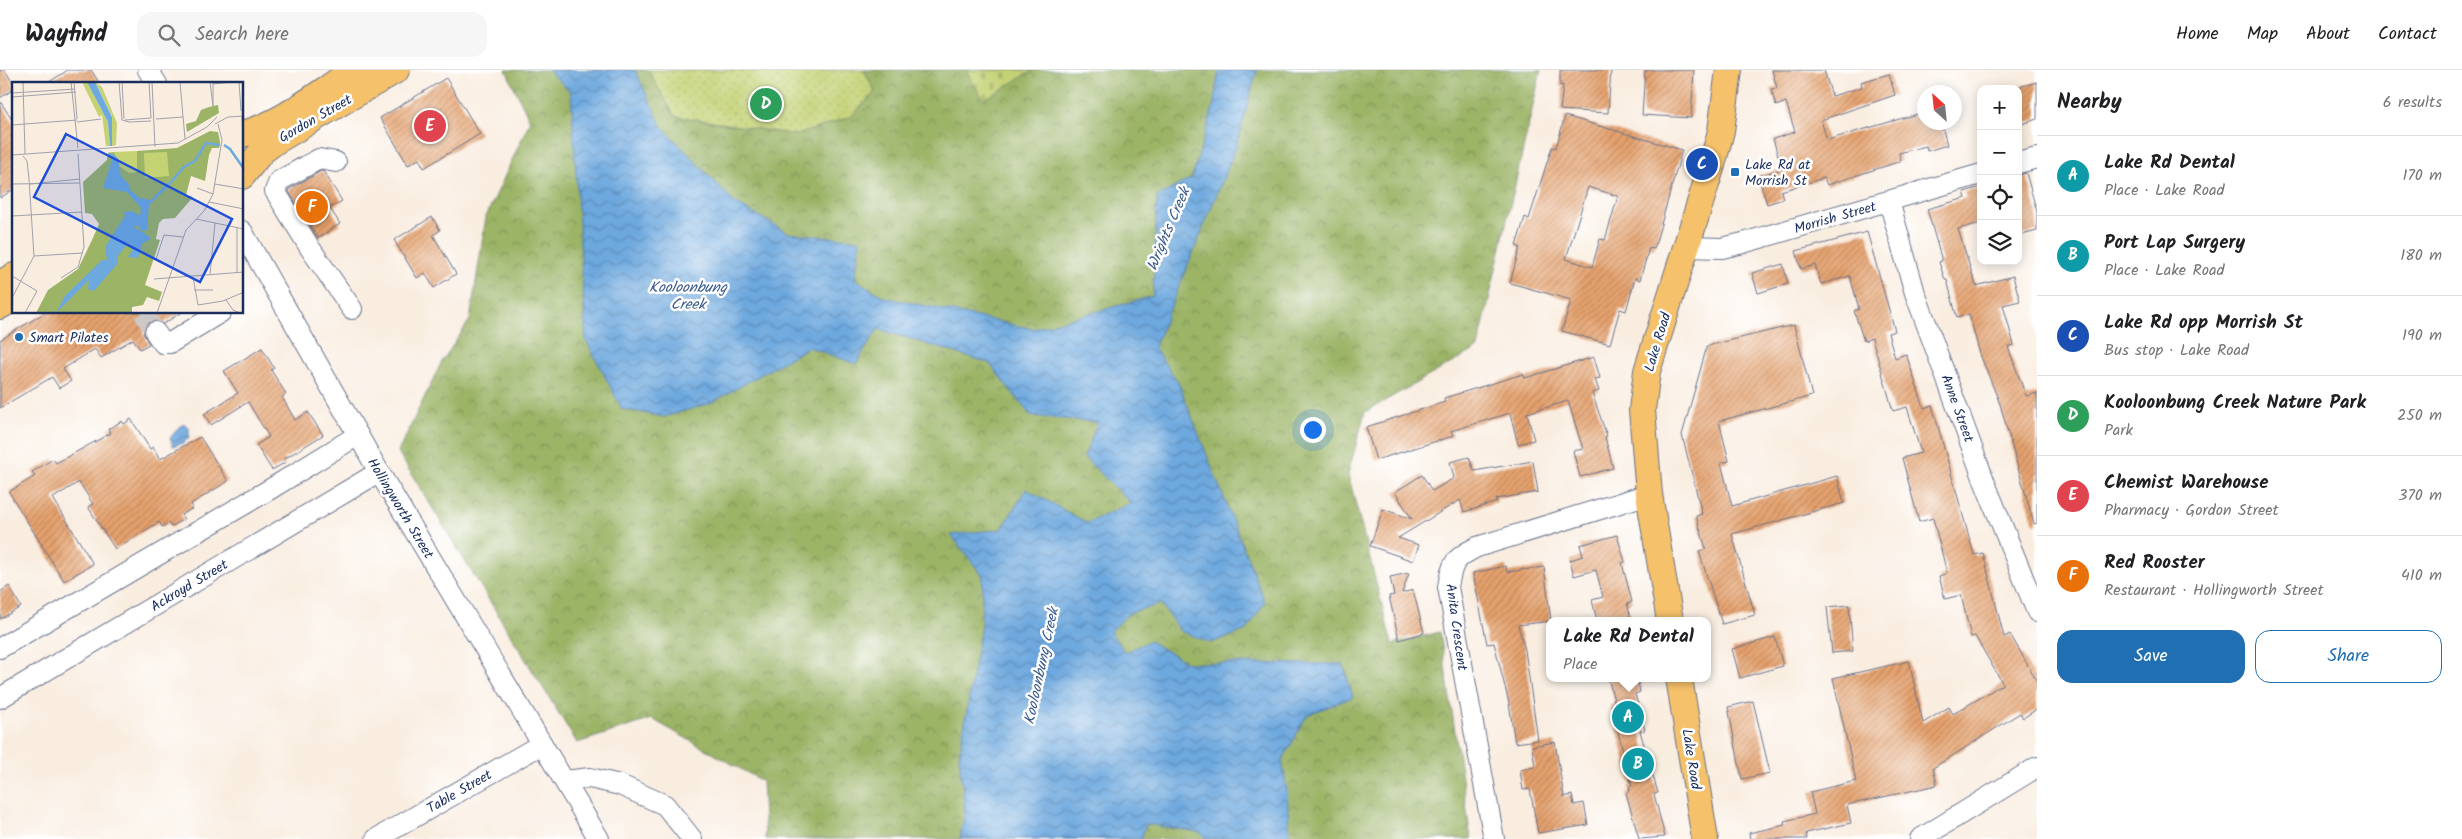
<!DOCTYPE html>
<html lang="en">
<head>
<meta charset="utf-8">
<style>
  :root { --surface:#fff; --page:#f6f6f6; --text:#202124; --muted:#757577; --line:#e0e0e0; --accent:#1f6fb2 }
  body { margin:0; font-family:Kalam,sans-serif; background:var(--page); color:var(--text) }
  .controls { position:absolute; right:15px; top:15px; display:grid; overflow:hidden; border-radius:10px; box-shadow:0 2px 12px #0003 }
  .controls button { width:45px; height:45px; display:grid; place-items:center; padding:0; border:0; border-bottom:1px solid var(--line); background:var(--surface); color:var(--text); font:25px sans-serif }
  .compass { position:absolute; left:1917px; top:15px; width:45px; height:45px; border-radius:50%; background:var(--surface); box-shadow:0 2px 12px #0003; rotate:333deg }
  .you { position:absolute; left:1312px; top:359px; width:18px; height:18px; margin:-12px; border:4px solid #fff; border-radius:50%; background:#1a73e8; box-shadow:0 0 0 8px #1a73e833 }
  .badge { display:grid; place-items:center; width:32px; height:32px; border-radius:50%; background:var(--accent); color:#fff; font-size:16px; font-weight:700 }
  .pin { position:absolute; translate:-50% -50%; border:2px solid #fff; box-shadow:0 1px 5px #0006 }
  .popup { position:absolute; left:1546px; top:547px; width:165px; height:65px; box-sizing:border-box; display:grid; place-content:center; border-radius:10px; background:var(--surface); filter:drop-shadow(0 1px 4px #0005); font-size:16px; white-space:nowrap; color:var(--muted) }
  .popup b { font-size:19px; color:var(--text) }
  .popup::after { content:''; position:absolute; left:50%; top:100%; margin-left:-10px; border:10px solid transparent; border-top-color:var(--surface) }
  .list { margin:0; padding:0; list-style:none }
  h2 { display:flex; justify-content:space-between; align-items:center; height:65px; margin:0; padding:0 20px; font-size:21px }
  h2 small { font-size:16px; font-weight:400; color:var(--muted) }
  .list li { display:grid; grid-template-columns:32px 1fr auto; gap:15px; align-items:center; box-sizing:border-box; height:80px; padding:0 20px; border-top:1px solid var(--line) }
  .list b { display:block; font-size:19px; white-space:nowrap }
  .list p { margin:0; font-size:16px; white-space:nowrap; color:var(--muted) }
  .list em { font-size:16px; font-style:normal; color:var(--muted) }
  .actions { display:flex; gap:10px; padding:15px 20px }
  .actions a { flex:1; padding:11px 0; border:1px solid var(--accent); border-radius:15px; text-align:center; font-size:18px; color:var(--accent) }
  .actions .main { background:var(--accent); color:#fff }
  .icon { flex:none; width:28px; height:28px; fill:none; stroke:currentColor; stroke-width:2; stroke-linecap:round; stroke-linejoin:round }
  .map { position:relative; flex:none; width:2037px; height:769px; overflow:hidden }
  header { display:flex; align-items:center; gap:30px; box-sizing:border-box; height:70px; padding:0 25px; background:var(--surface); border-bottom:1px solid var(--line) }
  header strong { font-size:24px }
  nav { display:flex; gap:28px; margin-inline-start:auto; font-size:18px }
  .search { width:350px; height:45px; background:var(--page); display:flex; align-items:center; gap:12px; box-sizing:border-box; padding:0 18px; border-radius:15px; color:var(--muted); font-size:19px }
  main { display:flex }
  aside { flex:1; background:var(--surface) }
  .map>svg:first-child { display:block }
  .forest { fill:url(#forest-crowns); stroke:#5b7262 }
  .cemetery { fill:url(#cemetery-stones); stroke:#708069 }
  .park { fill:url(#park-dots); stroke:#708069 }
  .water { fill:url(#water-waves); stroke:#446c9e }
  .building { fill:url(#building-hatch); fill-rule:evenodd }
  .lines { fill:none; stroke-linecap:round; stroke-linejoin:round }
  .minor-tunnel { stroke:#cdc7c6; stroke-width:20; stroke-dasharray:20 10; stroke-linecap:butt }
  .minor-casing { stroke:#69728c; stroke-width:22 }
  .major-casing { stroke:#69728c; stroke-width:28 }
  .minor { stroke:#fff; stroke-width:20 }
  .major { stroke:#f5c16b; stroke-width:26 }
  .poi-dot { fill:#1f6fb2; stroke:#fff; stroke-width:2 }
  .labels { text-anchor:middle; stroke-width:5; stroke-linejoin:round; paint-order:stroke }
  .street-label { font-size:14px; fill:#1b2f5e; stroke:#fff }
  .poi-label { font-size:14px; fill:#1b2f5e; stroke:#fff; text-anchor:start }
  .water-label { font-size:15px; font-style:italic; fill:#38598b; stroke:#fff }
  .inset-river { fill:none; stroke:#6da8de; stroke-width:2.5 }
  .inset-road { fill:none; stroke:#a0a1ac; stroke-width:1 }
  .view { fill:#1d4ed8; fill-opacity:0.15; stroke:#1d4ed8; stroke-width:2.5 }
  .inset-edge { fill:none; stroke:#1b2f5e; stroke-width:2.5 }
</style>
</head>
<body>
<header>
<strong>Wayfind</strong>
<div class="search"><svg class="icon" aria-label="search" viewBox="0 0 24 24"><circle cx="10" cy="10" r="6"/><path d="M15 15l6 6"/></svg>Search here</div>
<nav><a>Home</a><a>Map</a><a>About</a><a>Contact</a></nav>
</header>
<main>
<div class="map">
<svg width="2037" height="769" viewBox="0 0 2037 769">
  <defs>
    <pattern id="forest-crowns" width="20" height="18" patternUnits="userSpaceOnUse" patternTransform="scale(1.25)"><rect width="20" height="18" fill="#9bb466"/><path d="M2 6a3 3 0 1 1 6 0M12 15a3 3 0 1 1 6 0" fill="none" stroke="#7e9357"/></pattern>
    <pattern id="cemetery-stones" width="16" height="16" patternUnits="userSpaceOnUse" patternTransform="scale(1.25)"><rect width="16" height="16" fill="#c4d274"/><path d="M2 7V4a2 2 0 0 1 4 0v3zM10 15v-3a2 2 0 0 1 4 0v3z" fill="#a8b567"/></pattern>
    <pattern id="park-dots" width="8" height="8" patternUnits="userSpaceOnUse" patternTransform="scale(1.25)"><rect width="8" height="8" fill="#c4d274"/><path d="M2 2h.1M6 6h.1" fill="none" stroke="#a8b567" stroke-width="1.8" stroke-linecap="round"/></pattern>
    <pattern id="water-waves" width="16" height="10" patternUnits="userSpaceOnUse" patternTransform="scale(1.25)"><rect width="16" height="10" fill="#6da8de"/><path d="M0 5q4-4 8 0t8 0" fill="none" stroke="#5989b7"/></pattern>
    <pattern id="building-hatch" width="6" height="6" patternUnits="userSpaceOnUse" patternTransform="scale(1.25)"><rect width="6" height="6" fill="#e6a26d"/><path d="M-1 1l2-2M0 6l6-6M5 7l2-2" fill="none" stroke="#ba845d"/></pattern>
  </defs>
  <rect width="100%" height="100%" fill="#fff"/>
  <filter id="ink" filterUnits="userSpaceOnUse"><feTurbulence type="fractalNoise" baseFrequency=".02" numOctaves="2"/><feDisplacementMap in="SourceGraphic" scale="10" xChannelSelector="R" yChannelSelector="G"/><feConvolveMatrix kernelMatrix="1 2 1 2 8 2 1 2 1" color-interpolation-filters="sRGB"/></filter>
  <filter id="wash" filterUnits="userSpaceOnUse"><feTurbulence type="fractalNoise" baseFrequency=".0096" numOctaves="4" result="noise"/><feDisplacementMap in="SourceGraphic" scale="20" xChannelSelector="R" yChannelSelector="G"/><feGaussianBlur stdDeviation="1.12" result="paint"/><feColorMatrix in="noise" values="0 0 0 0 0 0 0 0 0 0 0 0 0 0 0 0 0 1.4 0 .05"/><feComposite in="paint" operator="in"/></filter>
  <g filter="url(#wash)">
    <rect width="100%" height="100%" fill="#f9ede0"/>
    <path class="forest" d="M 506,0 L 648,0 L 675,46 L 797,65 L 852,46 L 875,22 L 864,0 L 1541,0 L 1478,278 L 1365,342 L 1348,404 L 1392,574 L 1440,562 L 1471,769 L 765,769 L 762,711 L 652,649 L 577,673 L 398,382 L 441,293 L 470,250 L 486,147 L 530,51 Z"/>
    <path class="cemetery" d="M 966,0 L 1034,0 L 983,30 Z"/>
    <path class="park" d="M 648,0 L 864,0 L 875,22 L 852,46 L 797,65 L 675,46 Z"/>
    <g class="water">
      <path d="M 548,0 L 635,0 L 662,57 L 735,133 L 788,163 L 860,170 L 855,209 L 884,227 L 1033,259 L 1153,226 L 1157,127 L 1192,108 L 1213,38 L 1219,0 L 1257,0 L 1236,77 L 1154,278 L 1178,312 L 1265,532 L 1247,560 L 1211,573 L 1180,561 L 1161,534 L 1129,543 L 1110,562 L 1125,582 L 1149,571 L 1188,593 L 1343,594 L 1353,627 L 1307,645 L 1282,691 L 1287,721 L 1290,769 L 1207,769 L 1199,762 L 1146,754 L 1141,769 L 960,769 L 965,740 L 959,687 L 981,556 L 983,506 L 951,465 L 1002,459 L 1026,419 L 1087,453 L 1131,433 L 1084,387 L 1098,352 L 1031,346 L 989,293 L 878,259 L 856,294 L 809,277 L 711,333 L 664,347 L 622,339 L 586,270 L 571,22 Z"/>
      <path d="M 185,354 L 189,358 L 189,367 L 184,373 L 173,376 L 170,368 L 180,356 Z"/>
    </g>
    <g id="blocks">
      <g class="building">
        <path d="M 0,0 L 5,0 L 14,15 L 14,19 L 0,28 Z"/>
        <path d="M 68,0 L 91,0 L 100,14 L 46,14 Z"/>
        <path d="M 1560,0 L 1611,0 L 1608,43 L 1560,40 L 1563,15 L 1560,16 Z"/>
        <path d="M 1645,0 L 1694,0 L 1691,48 L 1642,45 Z"/>
        <path d="M 1772,0 L 1824,0 L 1832,26 L 1862,17 L 1861,12 L 1889,4 L 1895,25 L 1821,50 L 1827,70 L 1924,42 L 1924,52 L 1941,52 L 1947,75 L 1927,81 L 1926,76 L 1899,83 L 1901,91 L 1827,115 L 1824,108 L 1781,121 L 1783,129 L 1767,134 L 1758,106 L 1782,99 L 1773,69 L 1795,62 L 1786,32 L 1776,36 L 1771,19 L 1777,18 Z"/>
        <path d="M 446,8 L 480,64 L 424,98 L 419,89 L 408,95 L 380,48 Z"/>
        <path d="M 2037,12 L 2037,49 L 2022,54 L 2021,50 L 2018,50 L 2018,17 Z"/>
        <path d="M 0,31 L 14,53 L 14,119 L 0,128 Z"/>
        <path d="M 1565,46 L 1682,80 L 1654,179 L 1649,178 L 1640,210 L 1635,208 L 1626,241 L 1620,239 L 1610,274 L 1562,261 L 1571,230 L 1510,213 L 1520,177 L 1516,176 L 1525,147 L 1529,149 L 1552,77 L 1556,78 ZM 1588,117 L 1618,126 L 1605,170 L 1600,169 L 1592,197 L 1566,189 Z"/>
        <path d="M 321,101 L 324,102 L 342,131 L 330,138 L 340,154 L 318,168 L 288,120 Z"/>
        <path d="M 2026,103 L 2037,142 L 2037,161 L 2018,166 L 2018,105 Z"/>
        <path d="M 1981,117 L 1981,153 L 1958,159 L 1976,216 L 2013,206 L 2020,231 L 2003,235 L 2014,275 L 2008,277 L 2026,326 L 2037,323 L 2037,453 L 2034,454 L 2000,334 L 1980,284 L 1969,244 L 1957,248 L 1947,210 L 1945,210 L 1939,192 L 1942,191 L 1927,139 L 1966,128 L 1964,122 Z"/>
        <path d="M 432,147 L 440,160 L 433,165 L 456,204 L 434,218 L 425,203 L 417,208 L 394,170 Z"/>
        <path d="M 1867,162 L 1895,261 L 1888,263 L 1895,288 L 1906,284 L 1924,338 L 1932,335 L 1974,485 L 1983,483 L 2004,567 L 2010,564 L 2037,611 L 2037,639 L 2023,648 L 2020,643 L 1933,698 L 1937,715 L 1847,735 L 1851,753 L 1806,763 L 1807,769 L 1750,769 L 1749,763 L 1785,755 L 1784,751 L 1815,744 L 1810,722 L 1856,711 L 1833,608 L 1909,591 L 1923,653 L 1949,637 L 1953,644 L 2003,614 L 1975,566 L 1971,567 L 1961,525 L 1945,529 L 1939,506 L 1947,503 L 1933,448 L 1919,452 L 1902,388 L 1921,383 L 1907,337 L 1893,341 L 1872,268 L 1864,271 L 1854,241 L 1859,239 L 1850,206 L 1821,214 L 1815,195 L 1801,199 L 1796,181 Z"/>
        <path d="M 1783,194 L 1788,214 L 1758,223 L 1752,203 Z"/>
        <path d="M 46,242 L 182,242 L 163,254 L 154,250 L 148,253 L 143,263 L 149,274 L 140,279 L 133,269 L 101,288 L 95,279 L 63,299 L 71,311 L 59,318 L 52,307 L 0,338 L 0,270 Z"/>
        <path d="M 1794,255 L 1812,326 L 1719,351 L 1729,391 L 1721,393 L 1732,436 L 1837,406 L 1844,433 L 1732,464 L 1755,545 L 1722,554 L 1699,481 L 1706,479 L 1696,446 L 1702,444 L 1682,365 L 1707,276 Z"/>
        <path d="M 262,278 L 274,298 L 271,300 L 286,324 L 282,327 L 295,350 L 308,342 L 323,365 L 284,389 L 286,392 L 272,400 L 256,375 L 269,367 L 248,332 L 211,355 L 204,344 L 238,323 L 224,301 Z"/>
        <path d="M 1594,287 L 1600,308 L 1595,309 L 1599,321 L 1592,323 L 1607,366 L 1605,367 L 1613,398 L 1580,407 L 1573,381 L 1583,379 L 1568,331 L 1527,343 L 1534,370 L 1518,374 L 1510,343 L 1451,361 L 1453,366 L 1376,390 L 1366,357 L 1445,332 L 1444,328 L 1523,304 L 1525,308 Z"/>
        <path d="M 131,349 L 150,379 L 153,377 L 160,389 L 200,367 L 228,411 L 191,434 L 193,438 L 181,445 L 184,449 L 171,457 L 168,453 L 162,457 L 159,452 L 115,479 L 88,437 L 93,434 L 79,412 L 53,428 L 93,494 L 64,511 L 9,422 L 35,406 L 32,402 L 53,389 L 56,393 L 111,363 L 108,359 L 122,351 L 124,354 Z"/>
        <path d="M 1469,387 L 1474,401 L 1533,391 L 1538,422 L 1496,429 L 1497,432 L 1464,442 L 1460,430 L 1398,468 L 1419,475 L 1413,491 L 1370,476 L 1383,439 L 1412,449 L 1395,422 L 1422,405 L 1432,421 L 1454,408 L 1450,392 Z"/>
        <path d="M 1617,465 L 1625,492 L 1622,493 L 1632,532 L 1627,534 L 1632,551 L 1597,551 L 1592,530 L 1603,527 L 1596,500 L 1574,506 L 1570,490 L 1583,486 L 1580,475 Z"/>
        <path d="M 1506,496 L 1507,502 L 1544,497 L 1551,551 L 1518,555 L 1525,580 L 1538,670 L 1515,673 L 1509,633 L 1494,573 L 1487,574 L 1473,503 Z"/>
        <path d="M 1409,503 L 1402,523 L 1413,520 L 1424,563 L 1399,570 L 1389,526 L 1394,525 L 1390,507 Z"/>
        <path d="M 9,516 L 21,537 L 0,549 L 0,522 Z"/>
        <path d="M 1849,535 L 1853,581 L 1832,583 L 1827,537 Z"/>
        <path d="M 1775,567 L 1783,596 L 1740,608 L 1732,579 Z"/>
        <path d="M 1608,608 L 1637,608 L 1640,622 L 1635,624 L 1645,660 L 1640,661 L 1658,723 L 1654,724 L 1665,767 L 1639,769 L 1626,723 L 1630,721 L 1629,717 L 1632,716 L 1611,635 L 1615,634 Z"/>
        <path d="M 1753,631 L 1770,703 L 1742,709 L 1728,637 Z"/>
        <path d="M 1555,672 L 1564,727 L 1572,725 L 1574,735 L 1584,733 L 1588,755 L 1538,763 L 1530,719 L 1523,720 L 1520,700 L 1535,697 L 1532,676 Z"/>
      </g>
    </g>
  </g>
  <g filter="url(#ink)">
    <use href="#blocks" fill-opacity="0" stroke="#69728c" stroke-width="1"/>
    <g class="lines">
      <path class="minor-tunnel" d="M 143,242 L 155,262"/>
      <defs>
        <g id="minor">
          <path d="M 148,0 L 157,14"/>
          <path d="M 336,92 L 319,89 L 279,111 L 275,121 L 310,178 L 352,239"/>
          <path d="M 2018,93 L 2037,88"/>
          <path d="M 1889,131 L 1915,223 L 1985,413 L 2037,542"/>
          <path d="M 242,161 L 379,402 L 599,769"/>
          <path d="M 1687,177 L 1722,178 L 1743,173 L 1981,104"/>
          <path d="M 155,262 L 163,273 L 170,273 L 221,242"/>
          <path d="M 0,578 L 272,418 L 358,365"/>
          <path d="M 0,628 L 379,402"/>
          <path d="M 565,711 L 590,708 L 620,715 L 665,735 L 692,769"/>
          <path d="M 376,769 L 542,674"/>
          <path d="M 1494,769 L 1448,517 C 1452,493 1454,488 1477,477 L 1649,424"/>
          <path d="M 1920,769 L 2037,697"/>
        </g>
        <g id="major">
          <path d="M 242,64 C 281,55 321,21 355,0"/>
          <path d="M 242,106 L 262,81 L 274,72 L 396,0"/>
          <path d="M 0,214 L 14,206"/>
          <path d="M 0,236 L 14,228"/>
          <path d="M 1670,551 L 1649,424 L 1642,340 L 1647,301 L 1712,95 L 1721,61 L 1729,0"/>
          <path d="M 1679,608 L 1705,769"/>
        </g>
      </defs>
      <use href="#minor" class="minor-casing"/>
      <use href="#major" class="major-casing"/>
      <use href="#minor" class="minor"/>
      <use href="#major" class="major"/>
    </g>
  </g>
  <g class="poi-dot">
    <rect x="1730" y="97" width="10" height="10" rx="2.5"/>
    <circle cx="19" cy="267" r="5"/>
  </g>
  <g class="labels">
    <g class="street-label">
      <text transform="translate(315 48) rotate(-30)" y="5">Gordon Street</text>
      <text transform="translate(1835 147) rotate(-16)" y="5">Morrish Street</text>
      <text transform="translate(1657 272) rotate(-73)" y="5">Lake Road</text>
      <text transform="translate(1958 338) rotate(70)" y="5">Anne Street</text>
      <text transform="translate(401 438) rotate(59)" y="5">Hollingworth Street</text>
      <text transform="translate(189 515) rotate(-31)" y="5">Ackroyd Street</text>
      <text transform="translate(1457 557) rotate(82)" y="5">Anita Crescent</text>
      <text transform="translate(1692 689) rotate(81)" y="5">Lake Road</text>
      <text transform="translate(459 721) rotate(-30)" y="5">Table Street</text>
    </g>
    <g class="poi-label">
      <text x="1745" y="99">Lake Rd at<tspan x="1745" dy="16">Morrish St</tspan></text>
      <text x="29" y="272">Smart Pilates</text>
    </g>
    <g class="water-label">
      <text transform="translate(1168 159) rotate(-67)" y="5">Wrights Creek</text>
      <text x="688" y="222">Kooloonbung<tspan x="688" dy="17">Creek</tspan></text>
      <text transform="translate(1041 596) rotate(-78)" y="5">Kooloonbung Creek</text>
    </g>
  </g>
  <g transform="translate(12 12)">
    <rect width="231" height="231" fill="#f9ede0"/>
    <path d="M 197,25 L 206,23 L 207,31 L 175,50 L 174,42 L 184,39 L 189,28 ZM 198,49 L 206,50 L 208,60 L 207,66 L 200,66 L 197,73 L 193,99 L 179,94 L 174,113 L 181,115 L 163,136 L 151,137 L 147,141 L 144,157 L 148,158 L 133,203 L 150,210 L 147,219 L 135,215 L 131,223 L 120,225 L 120,231 L 24,231 L 36,208 L 66,187 L 80,158 L 87,142 L 80,132 L 73,131 L 71,100 L 95,78 L 96,71 L 102,70 L 125,90 L 125,69 L 165,66 Z" fill="#9bb466"/>
    <path d="M 155,70 L 157,94 L 133,96 L 132,71 Z" fill="#c4d274"/>
    <path d="M 70,0 L 75,0 L 96,40 L 98,64 L 94,64 L 90,33 L 87,35 ZM 83,0 L 90,5 L 105,41 L 104,63 L 100,64 L 100,34 ZM 125,69 L 125,90 L 117,91 L 107,84 L 102,70 Z" fill="#c4d274"/>
    <path d="M 75,0 L 83,0 L 100,35 L 100,64 L 98,64 L 96,40 ZM 97,70 L 106,76 L 109,94 L 117,102 L 117,107 L 128,116 L 139,118 L 156,100 L 159,102 L 137,123 L 135,148 L 129,149 L 127,144 L 121,144 L 139,156 L 130,162 L 126,176 L 116,175 L 121,167 L 116,161 L 106,174 L 106,181 L 82,209 L 76,207 L 77,198 L 44,231 L 53,214 L 90,178 L 95,178 L 93,165 L 113,134 L 112,130 L 120,129 L 128,134 L 129,126 L 115,110 L 91,106 L 100,78 Z" fill="#6da8de"/>
    <path class="inset-river" d="M 212,63 L 218,67 L 232,87M 158,101 L 172,85 L 183,79 L 194,61 L 208,63"/>
    <path class="inset-road" d="M 11,0 L 13,72M 59,0 L 66,66M 62,0 L 65,37M 107,0 L 110,38M 110,0 L 112,37M 137,0 L 139,36M 140,0 L 143,65M 168,0 L 173,57M 198,0 L 201,24 L 201,0M 227,0 L 229,29M 201,2 L 221,0M 0,11 L 63,7M 0,15 L 64,10M 230,34 L 231,58M 144,37 L 171,35M 110,38 L 117,40 L 139,39M 113,38 L 139,36M 65,40 L 89,37M 203,42 L 216,35 L 232,34M 0,43 L 65,38M 0,73 L 166,61 L 195,45 L 205,35M 0,102 L 68,101M 18,102 L 68,97M 203,102 L 232,107M 185,106 L 201,112M 197,120 L 232,127M 0,134 L 70,130M 184,137 L 232,147M 225,146 L 225,191M 22,174 L 71,171M 144,177 L 152,153 L 171,155M 198,193 L 203,141M 0,194 L 25,209 L 13,231M 181,195 L 186,223 L 211,219 L 232,210M 49,196 L 66,185 L 72,165 L 66,72M 142,197 L 232,190M 182,208 L 201,208M 0,216 L 22,174 L 17,97 L 15,79 L 11,74M 214,218 L 221,228 L 228,231M 145,231 L 174,148 L 192,129 L 201,112 L 210,58 L 206,42"/>
    <path class="view" d="M 54,52 L 220,137 L 188,200 L 22,115 Z"/>
    <rect width="231" height="231" class="inset-edge"/>
  </g>
</svg>
<div class="controls">
<button>+</button>
<button>−</button>
<button><svg class="icon" aria-label="locate" viewBox="0 0 24 24"><circle cx="12" cy="12" r="6"/><path d="M12 2v4M12 18v4M2 12h4M18 12h4"/></svg></button>
<button><svg class="icon" aria-label="layers" viewBox="0 0 24 24"><path d="M12 4l9 5-9 5-9-5zM3 14l9 5 9-5"/></svg></button>
</div>
<svg class="compass" viewBox="-18 -18 36 36"><path d="M0-13l5 13h-10z" fill="#e53935"/><path d="M0 13l5-13h-10z" fill="#757577"/></svg>
<div class="you"></div>
<div class="pin badge" style="left:1628px;top:647px;background:#0f9aa8">A</div>
<div class="popup"><b>Lake Rd Dental</b>Place</div>
<div class="pin badge" style="left:1638px;top:694px;background:#0f9aa8">B</div>
<div class="pin badge" style="left:1702px;top:94px;background:#1a4fb4">C</div>
<div class="pin badge" style="left:766px;top:34px;background:#2e9e5b">D</div>
<div class="pin badge" style="left:430px;top:56px;background:#e0444e">E</div>
<div class="pin badge" style="left:312px;top:137px;background:#e8710a">F</div>
</div>
<aside>
<h2>Nearby<small>6 results</small></h2>
<ul class="list">
<li><span class="badge" style="background:#0f9aa8">A</span><div><b>Lake Rd Dental</b><p>Place · Lake Road</p></div><em>170 m</em></li>
<li><span class="badge" style="background:#0f9aa8">B</span><div><b>Port Lap Surgery</b><p>Place · Lake Road</p></div><em>180 m</em></li>
<li><span class="badge" style="background:#1a4fb4">C</span><div><b>Lake Rd opp Morrish St</b><p>Bus stop · Lake Road</p></div><em>190 m</em></li>
<li><span class="badge" style="background:#2e9e5b">D</span><div><b>Kooloonbung Creek Nature Park</b><p>Park</p></div><em>250 m</em></li>
<li><span class="badge" style="background:#e0444e">E</span><div><b>Chemist Warehouse</b><p>Pharmacy · Gordon Street</p></div><em>370 m</em></li>
<li><span class="badge" style="background:#e8710a">F</span><div><b>Red Rooster</b><p>Restaurant · Hollingworth Street</p></div><em>410 m</em></li>
</ul>
<div class="actions"><a class="main">Save</a><a>Share</a></div>
</aside>
</main>
</body>
</html>
